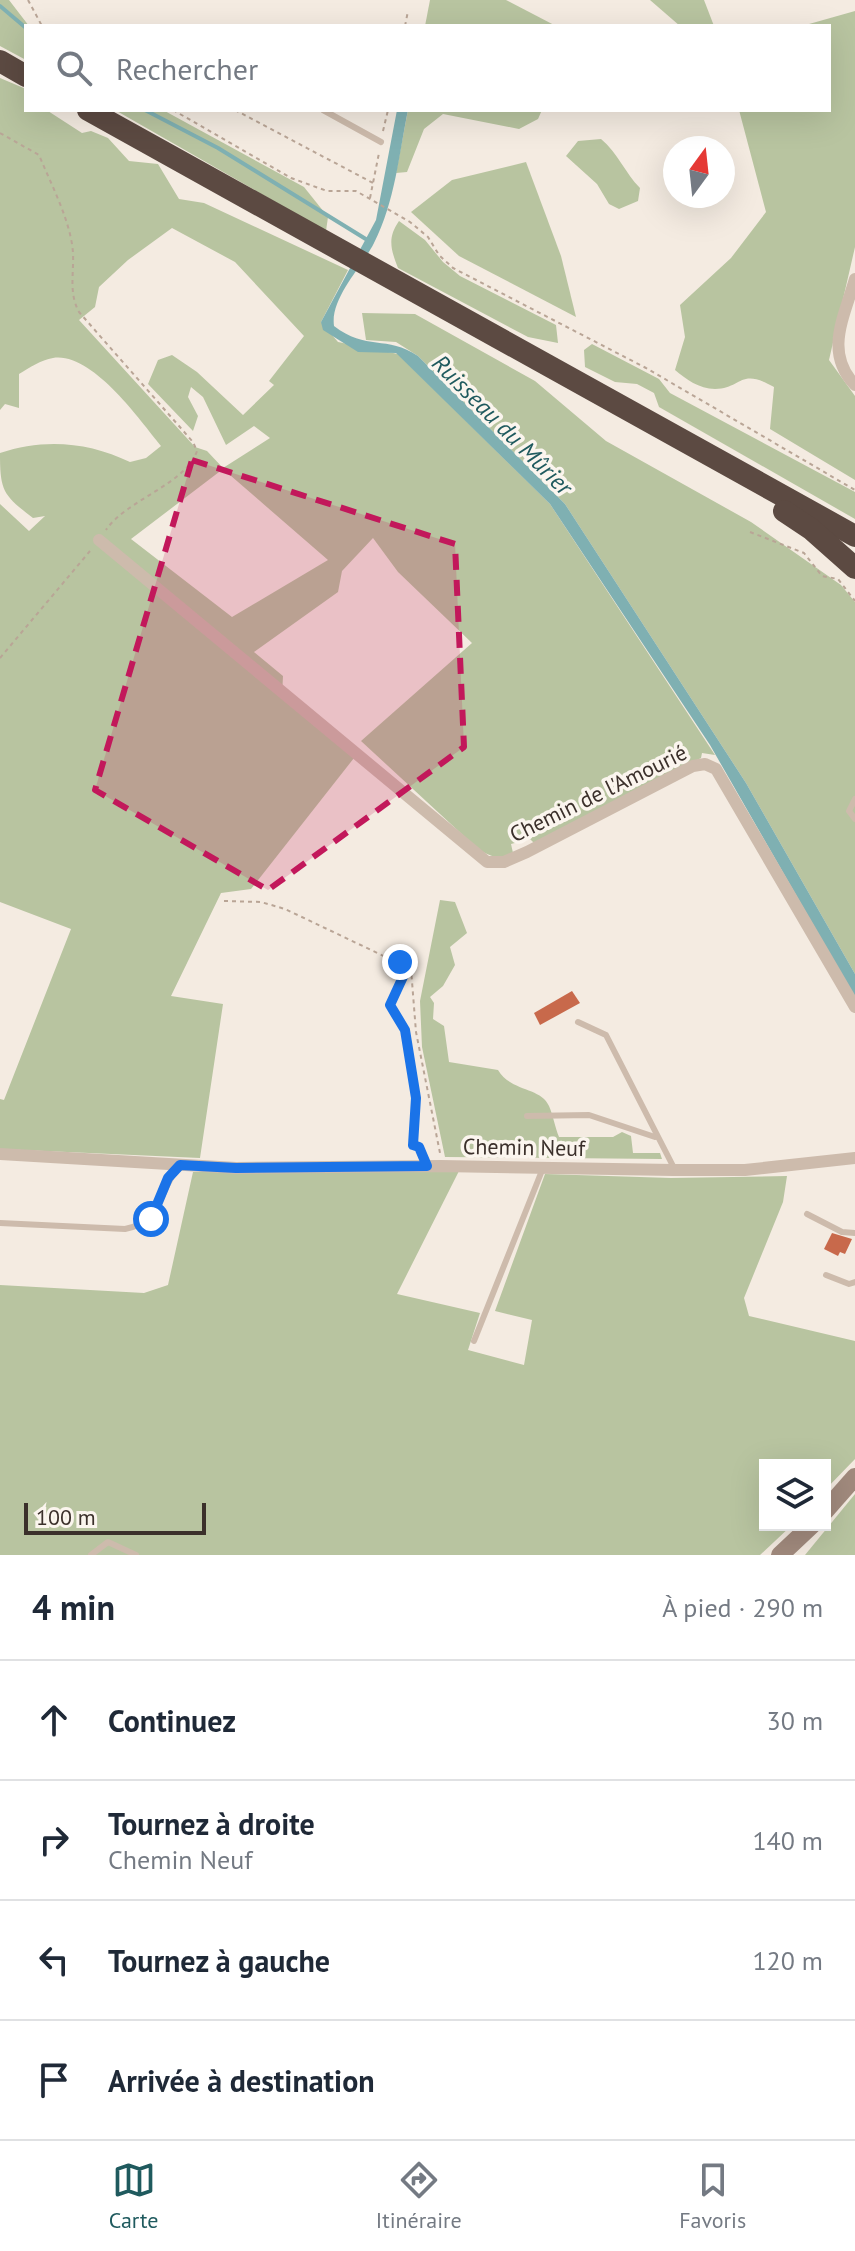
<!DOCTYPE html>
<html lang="fr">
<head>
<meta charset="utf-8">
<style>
  :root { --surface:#fff; --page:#f2f2f3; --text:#1f2937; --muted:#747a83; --line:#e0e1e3; --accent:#1f5a5e }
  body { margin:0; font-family:"PT Sans",sans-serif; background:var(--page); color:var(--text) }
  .controls { position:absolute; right:24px; bottom:24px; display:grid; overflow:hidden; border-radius:0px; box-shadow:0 8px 32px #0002 }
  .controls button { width:72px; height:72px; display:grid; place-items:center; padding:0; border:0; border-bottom:2px solid var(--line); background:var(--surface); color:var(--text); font:40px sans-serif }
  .compass { position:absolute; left:663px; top:136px; width:72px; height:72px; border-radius:50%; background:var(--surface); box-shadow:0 8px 32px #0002; rotate:15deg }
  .scale { position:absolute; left:24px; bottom:20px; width:182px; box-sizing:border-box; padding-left:8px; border:4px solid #3b302b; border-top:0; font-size:22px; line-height:28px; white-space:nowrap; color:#3b302b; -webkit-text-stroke:6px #fbf5ee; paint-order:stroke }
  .stop { position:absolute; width:24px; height:24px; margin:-18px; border:6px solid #1a73e8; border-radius:50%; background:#fff }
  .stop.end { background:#1a73e8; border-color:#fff; box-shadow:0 2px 8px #0008 }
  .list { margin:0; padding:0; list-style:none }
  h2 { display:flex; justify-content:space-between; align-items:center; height:104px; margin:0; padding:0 32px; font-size:34px }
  h2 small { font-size:26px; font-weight:400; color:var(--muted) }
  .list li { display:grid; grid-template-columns:52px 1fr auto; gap:24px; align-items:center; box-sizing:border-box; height:120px; padding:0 32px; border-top:2px solid var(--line) }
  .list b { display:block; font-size:30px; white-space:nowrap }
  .list p { margin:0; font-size:26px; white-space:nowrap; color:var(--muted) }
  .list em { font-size:26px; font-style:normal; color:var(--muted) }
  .icon { flex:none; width:44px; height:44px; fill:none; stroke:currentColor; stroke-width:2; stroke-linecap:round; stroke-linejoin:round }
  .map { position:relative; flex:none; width:855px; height:1555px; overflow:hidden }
  .search { position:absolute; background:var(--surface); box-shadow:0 8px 32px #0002; left:24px; right:24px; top:24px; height:88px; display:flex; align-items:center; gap:20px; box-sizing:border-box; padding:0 28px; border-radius:0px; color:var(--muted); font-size:30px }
  .sheet { height:584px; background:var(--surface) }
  nav { display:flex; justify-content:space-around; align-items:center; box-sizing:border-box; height:112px; border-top:2px solid var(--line); background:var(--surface); font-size:22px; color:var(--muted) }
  nav a { display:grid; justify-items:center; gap:4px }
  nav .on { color:var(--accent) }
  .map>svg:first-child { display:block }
  .green { fill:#b8c4a0; fill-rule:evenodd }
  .water { fill:#7fb0b2 }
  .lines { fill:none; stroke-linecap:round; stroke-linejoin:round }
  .stream { stroke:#7fb0b2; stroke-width:4 }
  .building { fill:#c8694b }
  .path { stroke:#b9a596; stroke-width:2; stroke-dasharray:4 4; stroke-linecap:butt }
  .lane { stroke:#cdbbac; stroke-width:6 }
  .street { stroke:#cdbbac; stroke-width:12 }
  .secondary { stroke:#a18a7d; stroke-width:18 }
  .highway { stroke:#5c4a42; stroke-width:22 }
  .route { stroke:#1a73e8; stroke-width:10 }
  .marked { fill:#c2185b; fill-opacity:0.2; stroke:#c2185b; stroke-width:6; stroke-dasharray:16 10; stroke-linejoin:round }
  .labels { text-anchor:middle; stroke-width:7; stroke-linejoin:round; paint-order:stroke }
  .street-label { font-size:22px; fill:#3b302b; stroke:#fbf5ee }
  .water-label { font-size:24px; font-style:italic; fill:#1f5a5e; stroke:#fbf5ee }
</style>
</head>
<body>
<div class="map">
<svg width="855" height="1555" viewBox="0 0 855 1555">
  <rect width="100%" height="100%" fill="#f4ebe1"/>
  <g class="green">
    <path d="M 0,0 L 9,0 L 29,26 L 26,26 L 26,60 L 0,46 Z"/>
    <path d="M 430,0 L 506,0 L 556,26 L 425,26 Z"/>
    <path d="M 650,0 L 704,0 L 714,26 L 680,26 Z"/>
    <path d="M 855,11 L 855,247 L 829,360 L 855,396 L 855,480 L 770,429 L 774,387 C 739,367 742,389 715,389 C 699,389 686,379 675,370 L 685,337 L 680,305 L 731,258 L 766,212 L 739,110 L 829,110 L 829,26 L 802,26 Z"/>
    <path d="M 0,78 L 26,89 L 26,110 L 48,111 L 82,133 L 91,131 L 108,138 L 129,161 L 158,164 L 179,199 L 204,203 L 348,270 L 321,322 L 338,342 L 398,354 L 550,504 L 715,755 L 702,753 L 701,758 L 534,843 L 530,839 L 511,844 L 513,853 C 500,860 492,857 479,850 L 361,741 L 472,643 L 398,572 L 373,538 L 342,571 L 338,592 L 254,652 L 283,676 L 282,696 L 354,758 L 251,889 L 221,893 L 171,996 L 223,1004 L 200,1158 L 0,1149 L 0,1099 L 4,1100 L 71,929 L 0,902 L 0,504 L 29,531 L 45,516 L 33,518 C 3,495 0,491 0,453 C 44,438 89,442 130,462 L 146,458 L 161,446 C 139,419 92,352 53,358 C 41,360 29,368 19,374 L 19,408 L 5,404 L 0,410 ZM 172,228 L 235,262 L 304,336 L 269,381 L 274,385 L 243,415 L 197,372 L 172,355 L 158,360 L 148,384 L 193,431 L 198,416 L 188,397 L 191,387 L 203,397 L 226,445 L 254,426 L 270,438 L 223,468 L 207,451 L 195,447 L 79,320 L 95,307 L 99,287 L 128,260 ZM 223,469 L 328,560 L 232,617 L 131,539 Z"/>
    <path d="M 115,110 L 163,110 L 304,187 L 328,217 L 326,231 Z"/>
    <path d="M 408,110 L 542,110 L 538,119 L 519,129 L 443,114 L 424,129 L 407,172 L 396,173 Z"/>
    <path d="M 601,139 C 618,153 625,173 640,188 L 638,201 L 619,209 L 609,204 L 597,184 L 566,156 L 578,141 Z"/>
    <path d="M 526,162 L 561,256 L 576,317 L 459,256 L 411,212 L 452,180 Z"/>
    <path d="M 399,221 L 425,240 L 443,262 L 460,276 L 556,325 L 558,343 L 528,337 L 398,268 C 391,250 387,238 399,221 Z"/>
    <path d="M 362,313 L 415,314 L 535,381 L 606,441 L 751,522 L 841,585 L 855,602 L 855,974 L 746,783 L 565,504 L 418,356 L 396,342 L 366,340 Z"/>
    <path d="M 592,344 L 659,379 L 670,393 L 855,492 L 855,519 L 659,407 L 654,393 L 637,384 L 615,382 L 585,367 L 584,350 Z"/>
    <path d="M 440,900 L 455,902 L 467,933 L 450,947 L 455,965 L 443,986 L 430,997 L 434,1003 L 433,1019 L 444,1026 L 449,1062 L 498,1070 C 511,1092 541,1087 549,1106 C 553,1115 555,1127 559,1137 L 613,1137 L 622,1132 L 631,1136 L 633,1153 L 660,1153 L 662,1159 L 445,1157 L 422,1047 L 420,1001 Z"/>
    <path d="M 459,1171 L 397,1294 L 480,1313 L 468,1350 L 524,1365 L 532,1320 L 495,1311 L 545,1174 L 671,1178 L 787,1176 L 783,1202 L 744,1298 L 749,1316 L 855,1341 L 855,1459 L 825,1490 L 825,1465 L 765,1465 L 765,1525 L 792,1525 L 760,1555 L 0,1555 L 0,1285 L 144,1293 L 168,1285 L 193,1172 Z"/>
    <path d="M 855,1494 L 855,1555 L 805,1555 Z"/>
  </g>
  <path class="water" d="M 397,110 L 408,110 C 399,154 395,202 374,243 C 362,267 330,298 334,326 C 366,351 387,335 418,356 L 565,504 L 746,783 L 855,974 L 855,998 L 710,745 L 550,504 L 396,353 L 358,352 L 323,330 L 321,322 L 376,220 Z"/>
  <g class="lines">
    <g class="stream">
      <path d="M 0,6 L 26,28"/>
      <path d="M 145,110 L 218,148 L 369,241"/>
    </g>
  </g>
  <g class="building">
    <path d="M 572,991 L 580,1003 L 540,1025 L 534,1013 Z"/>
    <path d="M 832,1233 L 852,1239 L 845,1254 L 840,1252 L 838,1256 L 824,1249 Z"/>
  </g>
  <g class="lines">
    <g class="path">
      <path d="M 28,0 L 42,26"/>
      <path d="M 405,26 L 408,11"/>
      <path d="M 173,110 L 291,178 L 327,191 L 356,191 L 410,222 L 428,237 L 439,255 L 453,268 L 646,368 L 855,490"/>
      <path d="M 235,110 L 373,183"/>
      <path d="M 383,131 L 388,110"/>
      <path d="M 0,133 L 39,155 C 51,184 67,214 72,244 C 76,268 67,290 79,312 L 193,442 L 197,451 C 186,484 126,500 106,530"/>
      <path d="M 370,198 L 379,153"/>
      <path d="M 750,532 L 804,553 L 822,576 L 838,579 L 855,601"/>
      <path d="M 0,658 L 90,551"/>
      <path d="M 224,901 L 261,902 L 285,909 L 411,969 L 416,1032 L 440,1153"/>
      <path d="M 407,967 L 390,1005 L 392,1014 L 405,1030 L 416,1098 L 413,1145 L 422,1154"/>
    </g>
    <g class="lane">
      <path d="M 323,110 L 381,142"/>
      <path d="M 855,799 L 849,811 L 855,819"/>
      <path d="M 578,1022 L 606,1035 L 674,1168"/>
      <path d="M 527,1116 L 589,1115 L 655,1137"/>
      <path d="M 807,1214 L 842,1232 L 855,1233"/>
      <path d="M 0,1223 L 125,1229 C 165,1221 157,1191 180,1165"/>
      <path d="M 826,1275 L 849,1284 L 855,1282"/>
      <path d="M 474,1341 L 543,1168"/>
      <path d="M 91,1555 L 108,1542 L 136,1555"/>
    </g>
    <g class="street">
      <path d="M 855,279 C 844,318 824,352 855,385"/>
      <path d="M 99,540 L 487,862 L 504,862 L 527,852 L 693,766 L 705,764 L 716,769 L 855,1007"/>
      <path d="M 0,1154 L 236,1168 L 441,1166 L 673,1170 L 745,1170 L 855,1158"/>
    </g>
    <g class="secondary">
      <path d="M 825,1511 L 855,1477"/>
      <path d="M 780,1555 L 812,1525"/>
    </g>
    <g class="highway">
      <path d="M 0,61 L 26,76"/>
      <path d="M 88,110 L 855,536"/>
      <path d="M 784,511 L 811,529 L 855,568"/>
    </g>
  </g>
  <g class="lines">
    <path class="route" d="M 151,1219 L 168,1178 L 180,1165 L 236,1168 L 427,1166 L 419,1147 L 413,1145 L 416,1098 L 405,1030 L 390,1005 L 408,966 L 400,962"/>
  </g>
  <path class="marked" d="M 192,460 L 455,544 L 464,747 L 268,890 L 95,790 Z"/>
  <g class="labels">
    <g class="street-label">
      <text transform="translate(598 793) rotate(-26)" y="8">Chemin de l'Amourié</text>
      <text transform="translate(524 1147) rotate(1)" y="8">Chemin Neuf</text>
    </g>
    <g class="water-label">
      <text transform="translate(502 425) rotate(45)" y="8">Ruisseau du Mûrier</text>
    </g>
  </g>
</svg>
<div class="controls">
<button><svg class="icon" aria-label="layers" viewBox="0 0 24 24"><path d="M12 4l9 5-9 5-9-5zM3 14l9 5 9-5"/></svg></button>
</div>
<svg class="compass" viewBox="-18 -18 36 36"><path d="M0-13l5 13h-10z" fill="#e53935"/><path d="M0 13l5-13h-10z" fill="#747a83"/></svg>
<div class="scale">100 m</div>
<div class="stop" style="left:151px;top:1219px"></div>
<div class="stop end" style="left:400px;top:962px"></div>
<div class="search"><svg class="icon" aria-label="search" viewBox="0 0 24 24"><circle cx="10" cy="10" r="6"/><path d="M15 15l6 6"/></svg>Rechercher</div>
</div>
<section class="sheet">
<h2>4 min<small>À pied · 290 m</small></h2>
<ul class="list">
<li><svg class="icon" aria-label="ahead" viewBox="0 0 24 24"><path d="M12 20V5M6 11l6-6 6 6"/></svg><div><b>Continuez</b></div><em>30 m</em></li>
<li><svg class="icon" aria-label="right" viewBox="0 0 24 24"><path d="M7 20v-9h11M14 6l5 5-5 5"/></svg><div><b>Tournez à droite</b><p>Chemin Neuf</p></div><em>140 m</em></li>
<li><svg class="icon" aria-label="left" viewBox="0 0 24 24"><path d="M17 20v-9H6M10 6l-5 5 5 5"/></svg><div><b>Tournez à gauche</b></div><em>120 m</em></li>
<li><svg class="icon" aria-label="arrive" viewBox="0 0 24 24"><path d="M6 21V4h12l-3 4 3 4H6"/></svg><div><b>Arrivée à destination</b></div></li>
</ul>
</section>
<nav>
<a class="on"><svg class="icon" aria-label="map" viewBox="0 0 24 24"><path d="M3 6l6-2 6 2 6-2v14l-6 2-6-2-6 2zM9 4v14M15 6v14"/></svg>Carte</a>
<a><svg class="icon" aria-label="directions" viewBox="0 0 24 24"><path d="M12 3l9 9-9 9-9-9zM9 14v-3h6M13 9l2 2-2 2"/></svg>Itinéraire</a>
<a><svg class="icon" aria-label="saved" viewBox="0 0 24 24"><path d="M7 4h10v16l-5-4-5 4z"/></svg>Favoris</a>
</nav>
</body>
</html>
